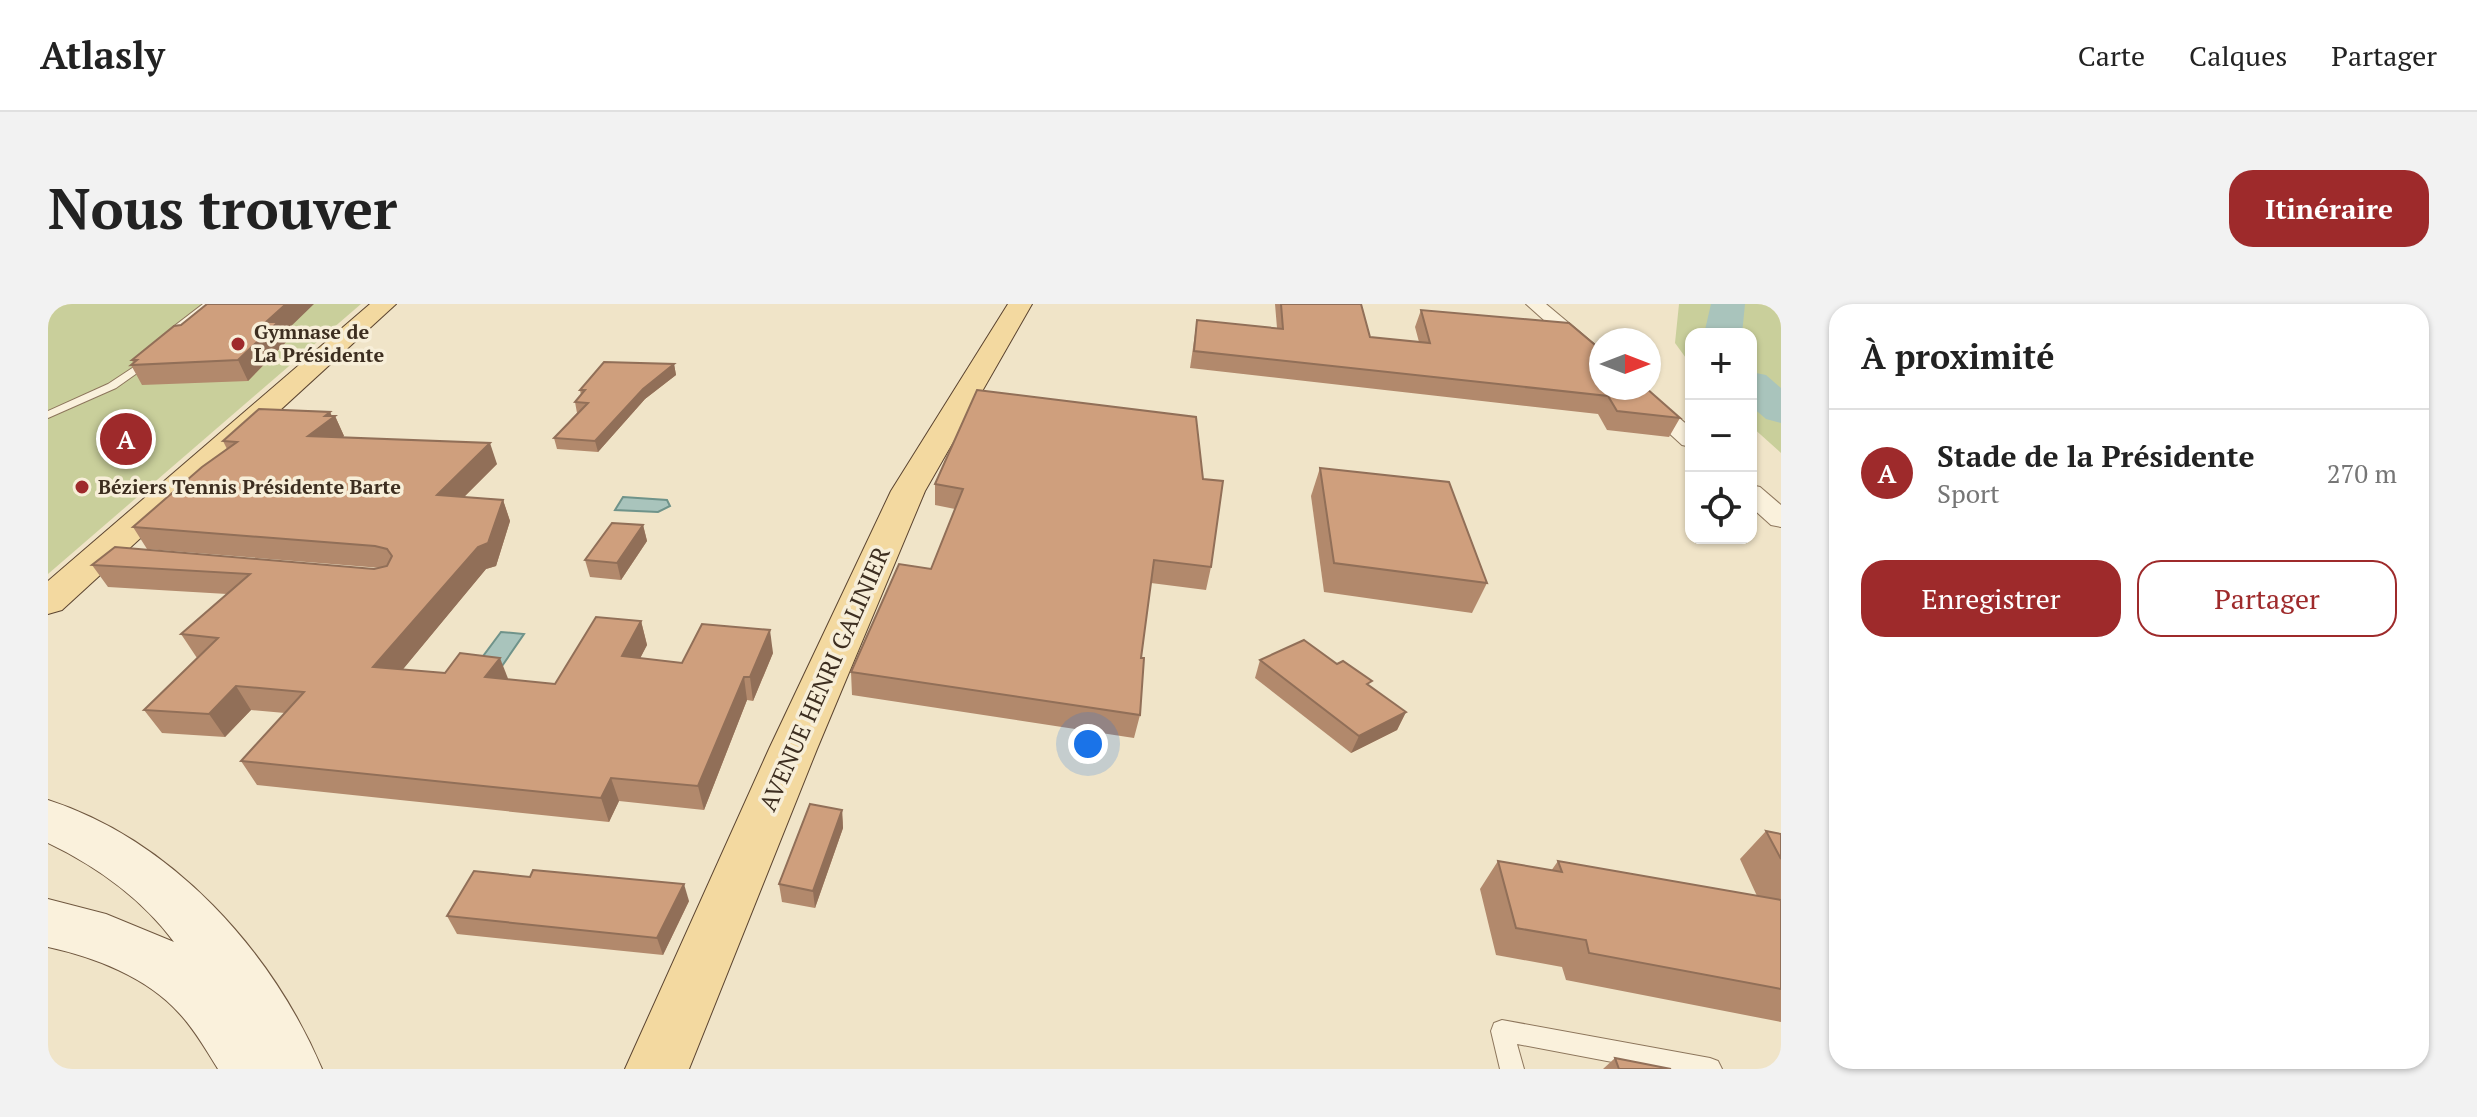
<!DOCTYPE html>
<html lang="fr">
<head>
<meta charset="utf-8">
<style>
  :root { --surface:#fff; --page:#f2f2f2; --text:#222; --muted:#767676; --line:#e0e0e0; --accent:#9e2a2b }
  body { margin:0; font-family:"PT Serif",serif; background:var(--page); color:var(--text) }
  .controls { position:absolute; right:24px; top:24px; display:grid; overflow:hidden; border-radius:16px; box-shadow:0 2px 6px #0004 }
  .controls button { width:72px; height:72px; display:grid; place-items:center; padding:0; border:0; border-bottom:2px solid var(--line); background:var(--surface); color:var(--text); font:40px sans-serif }
  .compass { position:absolute; left:1541px; top:24px; width:72px; height:72px; border-radius:50%; background:var(--surface); box-shadow:0 2px 6px #0004; rotate:90deg }
  .you { position:absolute; left:1040px; top:440px; width:28px; height:28px; margin:-20px; border:6px solid #fff; border-radius:50%; background:#1a73e8; box-shadow:0 0 0 12px #1a73e833 }
  .badge { display:grid; place-items:center; width:52px; height:52px; border-radius:50%; background:var(--accent); color:#fff; font-size:26px; font-weight:700 }
  .pin { position:absolute; translate:-50% -50%; border:4px solid #fff; box-shadow:0 2px 8px #0006 }
  .list { margin:0; padding:0; list-style:none }
  h2 { display:flex; justify-content:space-between; align-items:center; height:104px; margin:0; padding:0 32px; font-size:34px }
  h2 small { font-size:26px; font-weight:400; color:var(--muted) }
  .list li { display:grid; grid-template-columns:52px 1fr auto; gap:24px; align-items:center; box-sizing:border-box; height:128px; padding:0 32px; border-top:2px solid var(--line) }
  .list b { display:block; font-size:30px; white-space:nowrap }
  .list p { margin:0; font-size:26px; white-space:nowrap; color:var(--muted) }
  .list em { font-size:26px; font-style:normal; color:var(--muted) }
  .actions { display:flex; gap:16px; padding:24px 32px }
  .actions a { flex:1; padding:18px 0; border:2px solid var(--accent); border-radius:24px; text-align:center; font-size:28px; color:var(--accent) }
  .actions .main { background:var(--accent); color:#fff }
  .icon { flex:none; width:44px; height:44px; fill:none; stroke:currentColor; stroke-width:2; stroke-linecap:round; stroke-linejoin:round }
  .map { position:relative; flex:none; width:1733px; height:765px; overflow:hidden; border-radius:24px }
  header { display:flex; align-items:center; gap:48px; box-sizing:border-box; height:112px; padding:0 40px; background:var(--surface); border-bottom:2px solid var(--line) }
  header strong { font-size:38px }
  nav { display:flex; gap:44px; margin-inline-start:auto; font-size:28px }
  .intro { display:flex; align-items:center; justify-content:space-between; box-sizing:border-box; height:192px; padding:0 48px }
  h1 { margin:0; font-size:56px }
  .button { padding:20px 36px; border-radius:24px; background:var(--accent); color:#fff; font-size:28px; font-weight:700 }
  main { display:flex; gap:48px; padding:0 48px }
  aside { flex:1; background:var(--surface); border-radius:24px; box-shadow:0 2px 6px #0004 }
  .map>svg:first-child { display:block }
  .green { fill:#c9cf9b }
  .water { fill:#a9c4bc; stroke:#6f938a; stroke-width:2 }
  .lines { fill:none; stroke-linecap:round; stroke-linejoin:round }
  .river { fill:#a9c4bc; fill-rule:evenodd }
  .service-casing { stroke:#8d765c; stroke-width:2 }
  .minor-casing { stroke:#8d765c; stroke-width:2 }
  .secondary-casing { stroke:#6f573f; stroke-width:2 }
  .primary-casing { stroke:#5b4430; stroke-width:2 }
  .service { fill:#faf1dc; fill-rule:evenodd }
  .minor { fill:#faf1dc; fill-rule:evenodd }
  .secondary { fill:#faf1dc; fill-rule:evenodd }
  .primary { fill:#f3d9a0; fill-rule:evenodd }
  .wall { fill:#b2896c }
  .shaded-wall { fill:#916f58 }
  .building { fill:#cf9f7d; stroke:#916f58; stroke-width:2 }
  .poi-dot { fill:#9e2a2b; stroke:#f7eed8; stroke-width:3 }
  .labels { text-anchor:middle; stroke-width:7; stroke-linejoin:round; paint-order:stroke }
  .far-poi-label { font-size:20px; font-weight:bold; fill:#3d2e20; stroke:#f7eed8; text-anchor:start }
  .street-label { font-size:24px; fill:#3d2e20; stroke:#f7eed8 }
</style>
</head>
<body>
<header>
<strong>Atlasly</strong>
<nav><a>Carte</a><a>Calques</a><a>Partager</a></nav>
</header>
<div class="intro"><h1>Nous trouver</h1><a class="button">Itinéraire</a></div>
<main>
<div class="map">
<svg width="1733" height="765" viewBox="0 0 1733 765">
  <rect width="100%" height="100%" fill="#f0e4c8"/>
  <g class="green">
    <path d="M 0,0 L 313,0 L 0,270 Z"/>
    <path d="M 1631,0 L 1733,0 L 1733,149 L 1703,122 L 1703,30 L 1643,30 L 1643,61 L 1627,39 Z"/>
  </g>
  <g class="water">
    <path d="M 575,193 L 619,196 L 622,202 L 610,208 L 567,206 Z"/>
    <path d="M 453,328 L 476,330 L 452,365 L 427,363 Z"/>
  </g>
  <g class="lines">
    <g class="river">
      <path d="M 1663,0 L 1697,0 L 1694,30 L 1656,30 Z"/>
      <path d="M 1703,68 L 1718,71 L 1733,84 L 1733,119 L 1718,115 L 1703,102 Z"/>
    </g>
    <defs>
      <g id="service">
        <path d="M 155,0 L 164,0 L 131,27 L 122,40 L 116,40 L 114,38 L 125,23 Z"/>
        <path d="M 101,53 L 109,55 L 68,84 L 0,114 L 0,107 L 60,80 Z"/>
        <path d="M 1454,716 L 1662,754 L 1670,757 L 1674,765 L 1601,765 L 1469,740 L 1476,765 L 1452,765 L 1443,727 L 1446,719 Z"/>
      </g>
      <g id="minor">
        <path d="M 1478,0 L 1498,0 L 1553,46 L 1553,63 L 1546,61 Z"/>
        <path d="M 1572,84 L 1596,84 L 1643,124 L 1643,143 L 1634,141 Z"/>
        <path d="M 1703,181 L 1712,183 L 1733,201 L 1733,223 L 1723,221 L 1703,203 Z"/>
      </g>
      <path id="secondary" d="M 0,496 C 124,536 224,647 274,765 L 170,765 C 158,746 147,726 131,709 C 99,673 46,653 0,643 L 0,595 L 58,610 L 126,638 C 94,595 48,562 0,539 Z"/>
      <g id="primary">
        <path d="M 322,0 L 348,0 L 14,306 L 0,310 L 0,277 Z"/>
        <path d="M 960,0 L 984,0 L 877,187 L 769,445 L 641,765 L 577,765 L 721,445 L 843,187 Z"/>
      </g>
    </defs>
    <use href="#service" class="service-casing"/>
    <use href="#minor" class="minor-casing"/>
    <use href="#secondary" class="secondary-casing"/>
    <use href="#primary" class="primary-casing"/>
    <use href="#service" class="service"/>
    <use href="#minor" class="minor"/>
    <use href="#secondary" class="secondary"/>
    <use href="#primary" class="primary"/>
  </g>
  <g class="wall">
    <path d="M 1227,0 L 1313,0 L 1322,33 L 1371,38 L 1367,23 L 1373,6 L 1632,114 L 1621,133 L 1559,126 L 1550,110 L 1142,64 L 1149,16 L 1229,24 Z"/>
    <path d="M 236,29 L 239,37 L 200,77 L 94,81 L 83,61 L 85,59 L 84,56 Z"/>
    <path d="M 626,60 L 628,71 L 597,95 L 550,148 L 509,145 L 506,134 L 529,109 L 527,98 L 533,91 L 532,86 Z"/>
    <path d="M 929,86 L 1163,263 L 1158,286 L 1103,279 L 1093,354 L 1092,411 L 1086,434 L 804,391 L 803,368 L 883,265 L 907,205 L 887,201 L 887,180 Z"/>
    <path d="M 282,108 L 284,112 L 287,112 L 296,132 L 294,134 L 449,160 L 416,193 L 455,196 L 462,217 L 448,262 L 438,265 L 354,366 L 507,380 L 593,317 L 599,341 L 592,354 L 634,359 L 725,349 L 705,397 L 699,396 L 656,506 L 571,497 L 561,518 L 209,481 L 193,457 L 237,409 L 203,406 L 177,433 L 114,429 L 96,406 L 149,354 L 133,330 L 179,290 L 60,283 L 44,261 L 326,265 L 333,264 L 99,245 L 85,223 L 179,145 L 175,137 Z"/>
    <path d="M 1272,164 L 1439,279 L 1424,309 L 1276,288 L 1263,192 Z"/>
    <path d="M 595,221 L 599,237 L 573,276 L 542,273 L 537,256 Z"/>
    <path d="M 1212,356 L 1322,382 L 1358,408 L 1349,426 L 1303,449 L 1207,374 Z"/>
    <path d="M 794,506 L 795,524 L 767,604 L 734,598 L 731,580 Z"/>
    <path d="M 1718,527 L 1733,530 L 1733,718 L 1518,676 L 1514,663 L 1448,651 L 1432,585 L 1450,557 L 1503,567 L 1510,557 L 1709,592 L 1692,555 Z"/>
    <path d="M 641,597 L 615,651 L 409,630 L 399,612 Z"/>
    <path d="M 1567,754 L 1623,765 L 1555,765 Z"/>
  </g>
  <g class="shaded-wall">
    <path d="M 238,0 L 266,0 L 236,29 L 239,37 L 200,77 L 190,56 L 218,18 Z"/>
    <path d="M 626,60 L 628,71 L 597,95 L 550,148 L 547,137 L 595,85 Z"/>
    <path d="M 282,108 L 284,113 L 287,112 L 296,132 L 270,153 L 260,132 L 277,112 Z"/>
    <path d="M 442,139 L 449,160 L 397,212 L 389,191 Z"/>
    <path d="M 455,196 L 462,217 L 448,262 L 438,265 L 337,387 L 325,363 Z"/>
    <path d="M 595,221 L 599,237 L 573,276 L 569,259 Z"/>
    <path d="M 593,317 L 599,341 L 581,376 L 574,352 Z"/>
    <path d="M 722,326 L 725,349 L 705,397 L 702,373 Z"/>
    <path d="M 452,354 L 461,377 L 437,373 Z"/>
    <path d="M 696,373 L 699,396 L 656,506 L 650,482 Z"/>
    <path d="M 188,382 L 203,406 L 177,433 L 161,410 Z"/>
    <path d="M 1358,408 L 1349,426 L 1303,449 L 1311,432 Z"/>
    <path d="M 563,474 L 571,497 L 561,518 L 553,494 Z"/>
    <path d="M 794,506 L 795,524 L 767,604 L 765,587 Z"/>
    <path d="M 636,580 L 641,597 L 615,651 L 609,634 Z"/>
  </g>
  <g class="building">
    <path d="M 159,0 L 238,0 L 218,18 L 230,18 L 190,56 L 83,61 L 89,56 L 84,56 L 126,22 L 133,21 Z"/>
    <path d="M 1233,0 L 1313,0 L 1322,33 L 1382,39 L 1373,6 L 1521,19 L 1553,46 L 1553,84 L 1598,84 L 1632,114 L 1569,107 L 1560,92 L 1146,47 L 1149,16 L 1235,25 Z"/>
    <path d="M 556,58 L 626,60 L 595,85 L 547,137 L 506,134 L 540,99 L 527,98 L 537,86 L 532,86 Z"/>
    <path d="M 929,86 L 1148,113 L 1155,175 L 1175,177 L 1163,263 L 1106,256 L 1093,354 L 1096,354 L 1092,411 L 803,368 L 851,260 L 883,265 L 915,185 L 887,180 Z"/>
    <path d="M 211,105 L 282,108 L 277,112 L 287,112 L 260,132 L 442,139 L 389,191 L 455,196 L 440,239 L 430,243 L 325,363 L 397,369 L 412,349 L 452,354 L 437,373 L 507,380 L 548,313 L 593,317 L 574,352 L 634,359 L 654,320 L 722,326 L 702,373 L 696,373 L 650,482 L 563,474 L 553,494 L 193,457 L 256,388 L 188,382 L 161,410 L 96,406 L 170,334 L 133,330 L 202,270 L 44,261 L 67,243 L 326,265 L 339,262 L 344,252 L 339,245 L 327,242 L 85,223 L 154,163 L 189,138 L 175,137 Z"/>
    <path d="M 1272,164 L 1401,178 L 1439,279 L 1286,259 Z"/>
    <path d="M 564,219 L 595,221 L 569,259 L 537,256 Z"/>
    <path d="M 1256,336 L 1289,360 L 1295,357 L 1324,377 L 1319,380 L 1358,408 L 1311,432 L 1212,356 Z"/>
    <path d="M 762,500 L 794,506 L 765,587 L 731,580 Z"/>
    <path d="M 1718,527 L 1733,530 L 1733,555 Z"/>
    <path d="M 1450,557 L 1514,568 L 1510,557 L 1733,596 L 1733,685 L 1541,649 L 1538,636 L 1468,624 Z"/>
    <path d="M 485,566 L 636,580 L 609,634 L 399,612 L 426,567 L 482,573 Z"/>
    <path d="M 1567,754 L 1623,765 L 1571,765 Z"/>
  </g>
  <g class="poi-dot">
    <circle cx="190" cy="40" r="8"/>
    <circle cx="34" cy="183" r="8"/>
  </g>
  <g class="labels">
    <g class="far-poi-label">
      <text x="206" y="35">Gymnase de<tspan x="206" dy="23">La Présidente</tspan></text>
      <text x="50" y="190">Béziers Tennis Présidente Barte</text>
    </g>
    <g class="street-label">
      <text transform="translate(777 375) rotate(-66)" y="8">AVENUE HENRI GALINIER</text>
    </g>
  </g>
</svg>
<div class="controls">
<button>+</button>
<button>−</button>
<button><svg class="icon" aria-label="locate" viewBox="0 0 24 24"><circle cx="12" cy="12" r="6"/><path d="M12 2v4M12 18v4M2 12h4M18 12h4"/></svg></button>
</div>
<svg class="compass" viewBox="-18 -18 36 36"><path d="M0-13l5 13h-10z" fill="#e53935"/><path d="M0 13l5-13h-10z" fill="#767676"/></svg>
<div class="you"></div>
<div class="pin badge" style="left:78px;top:135px">A</div>
</div>
<aside>
<h2>À proximité<small></small></h2>
<ul class="list">
<li><span class="badge">A</span><div><b>Stade de la Présidente</b><p>Sport</p></div><em>270 m</em></li>
</ul>
<div class="actions"><a class="main">Enregistrer</a><a>Partager</a></div>
</aside>
</main>
</body>
</html>
